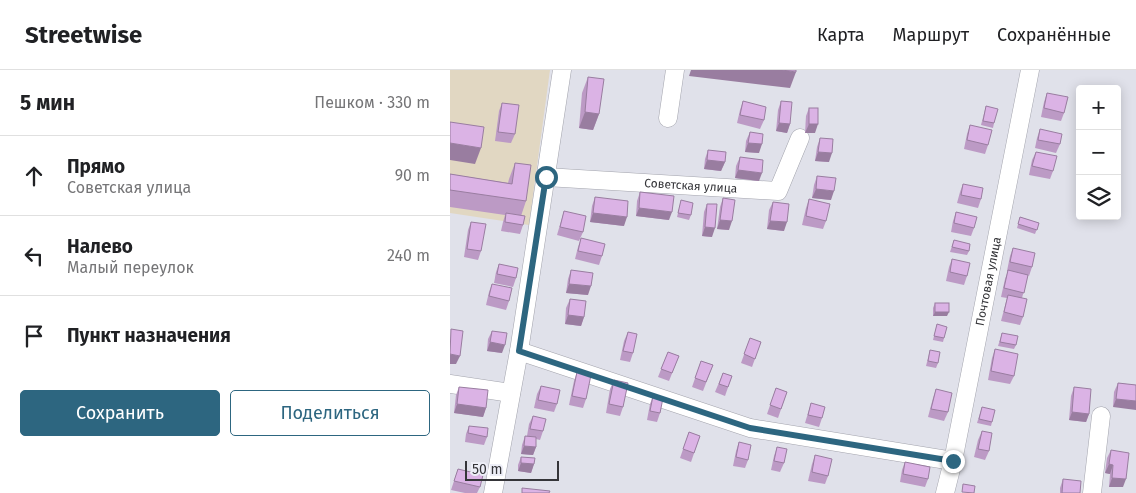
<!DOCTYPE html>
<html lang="ru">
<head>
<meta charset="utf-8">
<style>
  :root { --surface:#fff; --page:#f2f2f2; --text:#202124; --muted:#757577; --line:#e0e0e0; --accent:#2d6680 }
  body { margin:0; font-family:"Fira Sans",sans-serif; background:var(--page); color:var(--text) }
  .controls { position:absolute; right:15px; top:15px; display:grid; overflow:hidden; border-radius:5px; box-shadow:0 2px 12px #0003 }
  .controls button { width:45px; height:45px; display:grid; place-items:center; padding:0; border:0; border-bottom:1px solid var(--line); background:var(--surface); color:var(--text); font:25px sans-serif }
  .scale { position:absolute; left:15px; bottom:12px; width:94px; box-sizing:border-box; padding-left:5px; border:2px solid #353539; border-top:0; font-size:14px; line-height:18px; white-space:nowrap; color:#353539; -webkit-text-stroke:4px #edeef7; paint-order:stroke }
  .stop { position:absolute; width:15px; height:15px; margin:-11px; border:4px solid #2d6680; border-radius:50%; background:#fff }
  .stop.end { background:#2d6680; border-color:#fff; box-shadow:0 1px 5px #0008 }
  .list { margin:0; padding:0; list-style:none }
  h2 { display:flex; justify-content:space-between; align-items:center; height:65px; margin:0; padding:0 20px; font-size:21px }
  h2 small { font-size:16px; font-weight:400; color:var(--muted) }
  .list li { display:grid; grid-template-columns:32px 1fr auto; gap:15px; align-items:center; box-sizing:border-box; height:80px; padding:0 20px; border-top:1px solid var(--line) }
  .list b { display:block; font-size:19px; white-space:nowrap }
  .list p { margin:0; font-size:16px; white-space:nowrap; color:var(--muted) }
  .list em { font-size:16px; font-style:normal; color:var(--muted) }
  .actions { display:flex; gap:10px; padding:15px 20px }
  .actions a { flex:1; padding:11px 0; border:1px solid var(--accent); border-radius:5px; text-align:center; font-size:18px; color:var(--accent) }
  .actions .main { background:var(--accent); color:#fff }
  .icon { flex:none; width:28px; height:28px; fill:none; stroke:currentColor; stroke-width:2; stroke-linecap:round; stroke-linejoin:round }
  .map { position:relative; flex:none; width:686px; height:423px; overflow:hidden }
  header { display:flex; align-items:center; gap:30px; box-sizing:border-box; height:70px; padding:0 25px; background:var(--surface); border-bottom:1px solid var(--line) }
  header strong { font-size:24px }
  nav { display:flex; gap:28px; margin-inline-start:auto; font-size:18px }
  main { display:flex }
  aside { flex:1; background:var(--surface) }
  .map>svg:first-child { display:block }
  .industrial { fill:#e1d7c2 }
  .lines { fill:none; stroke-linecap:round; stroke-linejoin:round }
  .minor-casing { stroke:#a3a4ad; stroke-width:19 }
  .minor { stroke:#fff; stroke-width:18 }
  .wall { fill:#bc9ac5 }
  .shaded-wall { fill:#997da0 }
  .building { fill:#dbb3e5; stroke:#997da0 }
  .route { stroke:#2d6680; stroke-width:6 }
  .labels { text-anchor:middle; stroke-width:5; stroke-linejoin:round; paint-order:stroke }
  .street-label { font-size:12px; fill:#353539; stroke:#edeef7 }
</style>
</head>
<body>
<header>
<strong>Streetwise</strong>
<nav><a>Карта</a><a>Маршрут</a><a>Сохранённые</a></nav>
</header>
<main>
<aside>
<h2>5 мин<small>Пешком · 330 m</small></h2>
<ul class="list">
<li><svg class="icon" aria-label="ahead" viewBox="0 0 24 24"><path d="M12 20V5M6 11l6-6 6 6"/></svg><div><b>Прямо</b><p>Советская улица</p></div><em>90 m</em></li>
<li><svg class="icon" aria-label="left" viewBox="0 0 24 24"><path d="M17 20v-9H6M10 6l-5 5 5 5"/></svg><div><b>Налево</b><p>Малый переулок</p></div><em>240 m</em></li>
<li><svg class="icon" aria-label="arrive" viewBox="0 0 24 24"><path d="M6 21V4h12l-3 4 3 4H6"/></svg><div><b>Пункт назначения</b></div></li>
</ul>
<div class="actions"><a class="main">Сохранить</a><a>Поделиться</a></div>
</aside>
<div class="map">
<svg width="686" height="423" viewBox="0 0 686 423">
  <rect width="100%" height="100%" fill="#e0e1ea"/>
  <path class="industrial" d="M 0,0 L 100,0 L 79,155 L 0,143 Z"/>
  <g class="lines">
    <defs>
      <g id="minor">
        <path d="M 218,48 L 225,0"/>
        <path id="s1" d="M 96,107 L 328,121 L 350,68"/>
        <path d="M 69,281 L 300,358 L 503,391"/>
        <path d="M 0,314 L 61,323"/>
        <path d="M 43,423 L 69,281 L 112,0"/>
        <path id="s2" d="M 495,423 L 503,391 L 580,0"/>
        <path d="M 642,423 L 651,346"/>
      </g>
    </defs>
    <use href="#minor" class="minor-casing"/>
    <use href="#minor" class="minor"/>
  </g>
  <g class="wall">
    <path d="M 138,7 L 149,44 L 143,60 L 129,58 L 132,23 Z"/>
    <path d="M 597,23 L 614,43 L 611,51 L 591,47 L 594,32 Z"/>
    <path d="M 293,31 L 314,50 L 310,59 L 287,53 L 290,40 Z"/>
    <path d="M 331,31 L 340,54 L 337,63 L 326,61 L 328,40 Z"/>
    <path d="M 52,33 L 65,64 L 61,73 L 45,71 L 49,41 Z"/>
    <path d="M 536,36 L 544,53 L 543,58 L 531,55 Z"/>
    <path d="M 359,38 L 365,63 L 355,63 L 356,46 Z"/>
    <path d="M 520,55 L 538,75 L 535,84 L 514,79 L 517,64 Z"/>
    <path d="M 590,59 L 610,74 L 606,83 L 585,78 L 587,68 Z"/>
    <path d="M 300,62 L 309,83 L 295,82 L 296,71 Z"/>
    <path d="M 370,68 L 379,92 L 365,91 L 367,77 Z"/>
    <path d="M 258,80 L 275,92 L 271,101 L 254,99 L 255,89 Z"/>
    <path d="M 586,82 L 603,101 L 600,109 L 579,105 L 582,90 Z"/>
    <path d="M 290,87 L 309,111 L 285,108 L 286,96 Z"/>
    <path d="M 65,93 L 76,131 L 71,146 L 73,155 L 70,164 L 51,161 L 53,152 L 55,145 L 0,137 L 0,104 L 58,113 L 59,109 Z"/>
    <path d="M 367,106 L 381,130 L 362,128 L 364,115 Z"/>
    <path d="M 513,114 L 531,129 L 528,138 L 507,133 L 510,122 Z"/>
    <path d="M 190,122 L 219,150 L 186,146 L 187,131 Z"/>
    <path d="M 145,127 L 174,156 L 140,152 L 142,136 Z"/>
    <path d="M 273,128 L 279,160 L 267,159 L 270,137 Z"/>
    <path d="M 359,129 L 376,151 L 373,159 L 352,155 L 356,138 Z"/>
    <path d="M 231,130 L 241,145 L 239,150 L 227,147 Z"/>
    <path d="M 323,132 L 334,161 L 317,159 L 319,140 Z"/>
    <path d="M 257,134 L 262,167 L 252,166 L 254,142 Z"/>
    <path d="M 114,141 L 133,162 L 129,171 L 107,165 Z"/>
    <path d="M 506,142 L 524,158 L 521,166 L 501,162 L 503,151 Z"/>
    <path d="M 570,147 L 589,153 L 585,164 L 567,158 Z"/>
    <path d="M 21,152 L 31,181 L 28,190 L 14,187 L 18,160 Z"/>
    <path d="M 131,168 L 152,186 L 149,195 L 125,189 L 128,177 Z"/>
    <path d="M 504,170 L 519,181 L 517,185 L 500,182 Z"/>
    <path d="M 563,178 L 582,197 L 579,206 L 578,205 L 572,228 L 573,247 L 570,255 L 551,251 L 557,228 L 551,227 L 555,209 L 558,201 L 557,201 L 560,186 Z"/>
    <path d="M 502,189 L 517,206 L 514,215 L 496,211 L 499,197 Z"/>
    <path d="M 49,194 L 66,208 L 63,217 L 44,213 L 46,202 Z"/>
    <path d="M 121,200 L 138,225 L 116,223 L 118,209 Z"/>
    <path d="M 42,214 L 59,231 L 56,240 L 36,235 L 39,222 Z"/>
    <path d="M 120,229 L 134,247 L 131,256 L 115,254 L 116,238 Z"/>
    <path d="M 485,233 L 497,246 L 483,246 L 483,238 Z"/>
    <path d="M 487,254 L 494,268 L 493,272 L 483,270 Z"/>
    <path d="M 42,261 L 52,283 L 37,281 L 38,269 Z"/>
    <path d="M 178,262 L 183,283 L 180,292 L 170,290 L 174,271 Z"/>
    <path d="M 552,263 L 566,275 L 564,279 L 548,276 Z"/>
    <path d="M 300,268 L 311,272 L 302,297 L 291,293 Z"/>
    <path d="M 545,279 L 564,306 L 560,314 L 538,310 L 542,288 Z"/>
    <path d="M 480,280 L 488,293 L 486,298 L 476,296 Z"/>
    <path d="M 218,282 L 229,286 L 219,311 L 208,307 Z"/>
    <path d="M 251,291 L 263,295 L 253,321 L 242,317 Z"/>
    <path d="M 127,302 L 136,329 L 133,338 L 119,335 L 124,311 Z"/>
    <path d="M 273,303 L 282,306 L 275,326 L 265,322 Z"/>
    <path d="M 164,310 L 173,337 L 170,346 L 156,343 L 160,319 Z"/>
    <path d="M 668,313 L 686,315 L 663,337 L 664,322 Z"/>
    <path d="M 91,316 L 107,334 L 104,342 L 84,338 L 87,324 Z"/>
    <path d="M 9,317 L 36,338 L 33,347 L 4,343 L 6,325 Z"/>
    <path d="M 624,317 L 639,344 L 636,352 L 619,350 L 621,326 Z"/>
    <path d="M 326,318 L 337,322 L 328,348 L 317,344 Z"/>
    <path d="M 486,319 L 498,342 L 494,351 L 478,347 L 483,328 Z"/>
    <path d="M 203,326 L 210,343 L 207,352 L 197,350 L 200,334 Z"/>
    <path d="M 361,333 L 372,348 L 369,357 L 355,353 Z"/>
    <path d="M 532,337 L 542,352 L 541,356 L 527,353 Z"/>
    <path d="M 83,346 L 93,361 L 90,370 L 86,369 L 86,377 L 83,385 L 71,384 L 72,375 L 75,366 L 77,366 L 79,354 Z"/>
    <path d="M 19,356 L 37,367 L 34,375 L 15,372 L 16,364 Z"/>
    <path d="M 532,361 L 539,381 L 535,390 L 524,387 L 528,370 Z"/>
    <path d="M 239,362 L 250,366 L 241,392 L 230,388 Z"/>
    <path d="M 289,372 L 298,390 L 295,398 L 283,396 L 286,381 Z"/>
    <path d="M 327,377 L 334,393 L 330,402 L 321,400 L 324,386 Z"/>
    <path d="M 661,380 L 673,417 L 659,417 L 660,404 L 655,403 L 657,388 Z"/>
    <path d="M 365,385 L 378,406 L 375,414 L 358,411 L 362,394 Z"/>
    <path d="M 71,387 L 84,394 L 81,403 L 68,401 L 68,395 Z"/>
    <path d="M 455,392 L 478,409 L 475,417 L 450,412 L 452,400 Z"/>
    <path d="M 8,399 L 30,417 L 27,423 L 15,423 L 1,420 Z"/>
    <path d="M 613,409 L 630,423 L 610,423 L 610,418 Z"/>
  </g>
  <g class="shaded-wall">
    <path d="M 241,0 L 332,0 L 346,2 L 340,18 L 239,6 Z"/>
    <path d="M 135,42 L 149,44 L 143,60 L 129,58 Z"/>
    <path d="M 329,53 L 340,54 L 337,63 L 326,61 Z"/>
    <path d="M 359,54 L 368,54 L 365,63 L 355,63 Z"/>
    <path d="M 0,73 L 31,78 L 25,94 L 0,90 Z"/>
    <path d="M 298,73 L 312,74 L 309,83 L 295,82 Z"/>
    <path d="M 368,82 L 382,83 L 379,92 L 365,91 Z"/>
    <path d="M 257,90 L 275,92 L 271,101 L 254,99 Z"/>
    <path d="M 288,100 L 312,103 L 309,111 L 285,108 Z"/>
    <path d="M 366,119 L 384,121 L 381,130 L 362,128 Z"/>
    <path d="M 189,138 L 222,142 L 219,150 L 186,146 Z"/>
    <path d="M 143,143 L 177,147 L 174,156 L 140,152 Z"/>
    <path d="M 270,150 L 282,151 L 279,160 L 267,159 Z"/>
    <path d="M 320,151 L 337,152 L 334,161 L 317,159 Z"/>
    <path d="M 255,157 L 265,158 L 262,167 L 252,166 Z"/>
    <path d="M 119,214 L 141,216 L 138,225 L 116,223 Z"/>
    <path d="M 485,242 L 499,242 L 497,246 L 483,246 Z"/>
    <path d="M 118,245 L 134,247 L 131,256 L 115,254 Z"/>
    <path d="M 40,272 L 55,275 L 52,283 L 37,281 Z"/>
    <path d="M 0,284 L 10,286 L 6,294 L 0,294 Z"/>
    <path d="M 666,329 L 686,331 L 686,340 L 663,337 Z"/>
    <path d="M 7,334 L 36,338 L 33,347 L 4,343 Z"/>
    <path d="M 622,342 L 639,344 L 636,352 L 619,350 Z"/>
    <path d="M 74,376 L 86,377 L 83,385 L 71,384 Z"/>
    <path d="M 71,393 L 84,394 L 81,403 L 68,401 Z"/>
    <path d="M 659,394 L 663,395 L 660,404 L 655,403 Z"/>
    <path d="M 662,408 L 676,409 L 673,417 L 659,417 Z"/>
  </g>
  <g class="building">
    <path d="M 332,0 L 346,0 L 346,2 Z"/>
    <path d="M 138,7 L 154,9 L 149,44 L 135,42 Z"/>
    <path d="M 597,23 L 618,27 L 614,43 L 594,38 Z"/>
    <path d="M 293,31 L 316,37 L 314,50 L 290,45 Z"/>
    <path d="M 331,31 L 342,32 L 340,54 L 329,53 Z"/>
    <path d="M 52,33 L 69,35 L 65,64 L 48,62 Z"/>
    <path d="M 536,36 L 548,39 L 544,53 L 533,51 Z"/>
    <rect x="359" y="38" width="9" height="16"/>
    <path d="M 0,52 L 34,57 L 31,78 L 0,73 Z"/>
    <path d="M 520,55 L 542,60 L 538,75 L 517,70 Z"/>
    <path d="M 590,59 L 612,64 L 610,74 L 588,70 Z"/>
    <path d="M 300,62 L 313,64 L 312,74 L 298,73 Z"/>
    <path d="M 370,68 L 383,69 L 382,83 L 368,82 Z"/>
    <path d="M 258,80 L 276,82 L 275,92 L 257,90 Z"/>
    <path d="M 586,82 L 607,86 L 603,101 L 582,96 Z"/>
    <path d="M 290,87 L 313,90 L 312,103 L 288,100 Z"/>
    <path d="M 65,93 L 81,95 L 76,131 L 0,120 L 0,104 L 62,114 Z"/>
    <path d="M 367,106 L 386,108 L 384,121 L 366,119 Z"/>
    <path d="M 513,114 L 533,118 L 531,129 L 511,125 Z"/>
    <path d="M 190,122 L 224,126 L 222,142 L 189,138 Z"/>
    <path d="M 145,127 L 178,131 L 177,147 L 143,143 Z"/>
    <path d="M 273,128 L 285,130 L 282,151 L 270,150 Z"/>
    <path d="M 359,129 L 380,134 L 376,151 L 356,146 Z"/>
    <path d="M 231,130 L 243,133 L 241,145 L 228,143 Z"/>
    <path d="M 323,132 L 339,134 L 337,152 L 320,151 Z"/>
    <path d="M 257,134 L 267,134 L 265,158 L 255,157 Z"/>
    <path d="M 114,141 L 136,146 L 133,162 L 110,157 Z"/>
    <path d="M 506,142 L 527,147 L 524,158 L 504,153 Z"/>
    <path d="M 56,143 L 75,146 L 73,155 L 55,152 Z"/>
    <path d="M 570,147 L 589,153 L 587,160 L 568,154 Z"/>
    <path d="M 21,152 L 36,154 L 31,181 L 17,179 Z"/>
    <path d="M 131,168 L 155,174 L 152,186 L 128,181 Z"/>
    <path d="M 504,170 L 520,174 L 519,181 L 502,177 Z"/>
    <path d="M 563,178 L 585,183 L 582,197 L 560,192 Z"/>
    <path d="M 502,189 L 520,193 L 517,206 L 500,202 Z"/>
    <path d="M 49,194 L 68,198 L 66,208 L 47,204 Z"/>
    <path d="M 121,200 L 143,203 L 141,216 L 119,214 Z"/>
    <path d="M 558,200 L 578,205 L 574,223 L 554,218 Z"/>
    <path d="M 42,214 L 62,218 L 59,231 L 39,226 Z"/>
    <path d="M 558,225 L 577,229 L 573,247 L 554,242 Z"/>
    <path d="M 120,229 L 136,231 L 134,247 L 118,245 Z"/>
    <rect x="485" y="233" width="14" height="9"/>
    <path d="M 487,254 L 497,257 L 494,268 L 484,266 Z"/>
    <path d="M 1,259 L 13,261 L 10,286 L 0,284 Z"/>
    <path d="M 42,261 L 57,263 L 55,275 L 40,272 Z"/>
    <path d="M 178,262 L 187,264 L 183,283 L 173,281 Z"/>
    <path d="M 552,263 L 568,266 L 566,275 L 550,272 Z"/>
    <path d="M 300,268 L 311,272 L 305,289 L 294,284 Z"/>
    <path d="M 545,279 L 568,284 L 564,306 L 541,301 Z"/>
    <path d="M 480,280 L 490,282 L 488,293 L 478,291 Z"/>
    <path d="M 218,282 L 229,286 L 222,303 L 211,299 Z"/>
    <path d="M 251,291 L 263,295 L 256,312 L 245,308 Z"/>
    <path d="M 127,302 L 141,305 L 136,329 L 122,326 Z"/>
    <path d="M 273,303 L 282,306 L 278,317 L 269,314 Z"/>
    <path d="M 164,310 L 178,313 L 173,337 L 159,334 Z"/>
    <path d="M 668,313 L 686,315 L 686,331 L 666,329 Z"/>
    <path d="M 91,316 L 110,320 L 107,334 L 88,330 Z"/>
    <path d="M 9,317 L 38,320 L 36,338 L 7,334 Z"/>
    <path d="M 624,317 L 641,319 L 639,344 L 622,342 Z"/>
    <path d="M 326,318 L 337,322 L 331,339 L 320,335 Z"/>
    <path d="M 486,319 L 502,323 L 498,342 L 481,339 Z"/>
    <path d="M 203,326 L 213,328 L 210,343 L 200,341 Z"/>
    <path d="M 361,333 L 375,337 L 372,348 L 358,345 Z"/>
    <path d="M 532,337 L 545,340 L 542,352 L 529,349 Z"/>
    <path d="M 83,346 L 96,349 L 93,361 L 80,359 Z"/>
    <path d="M 19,356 L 38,358 L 37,367 L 18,363 Z"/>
    <path d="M 532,361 L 542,363 L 539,381 L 528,379 Z"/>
    <path d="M 239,362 L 250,366 L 244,383 L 233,379 Z"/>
    <path d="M 75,366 L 86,367 L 86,377 L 74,376 Z"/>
    <path d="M 289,372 L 301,375 L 298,390 L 286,387 Z"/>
    <path d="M 327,377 L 337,379 L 334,393 L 324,391 Z"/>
    <path d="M 661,380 L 679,383 L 676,409 L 662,408 L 663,395 L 659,394 Z"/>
    <path d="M 365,385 L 382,389 L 378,406 L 362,402 Z"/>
    <path d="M 71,387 L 85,388 L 84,394 L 71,393 Z"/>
    <path d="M 455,392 L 480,397 L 478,409 L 453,404 Z"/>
    <path d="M 8,399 L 33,405 L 30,417 L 4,411 Z"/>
    <path d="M 613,409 L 631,411 L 630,423 L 612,423 Z"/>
    <path d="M 513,414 L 525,416 L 524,423 L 512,422 Z"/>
    <path d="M 72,418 L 100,421 L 99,423 L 72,423 Z"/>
  </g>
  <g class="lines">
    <path class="route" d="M 96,107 L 69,281 L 300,358 L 503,391"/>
  </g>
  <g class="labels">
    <g class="street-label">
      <text dy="4" stroke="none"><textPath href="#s1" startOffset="145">Советская улица</textPath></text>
      <text dy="4" stroke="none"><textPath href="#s2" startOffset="216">Почтовая улица</textPath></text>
    </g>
  </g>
</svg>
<div class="controls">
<button>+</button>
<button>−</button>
<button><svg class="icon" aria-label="layers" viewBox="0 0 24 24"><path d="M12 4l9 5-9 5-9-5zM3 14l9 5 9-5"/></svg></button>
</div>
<div class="scale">50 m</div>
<div class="stop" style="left:96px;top:107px"></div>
<div class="stop end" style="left:503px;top:391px"></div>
</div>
</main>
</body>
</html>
